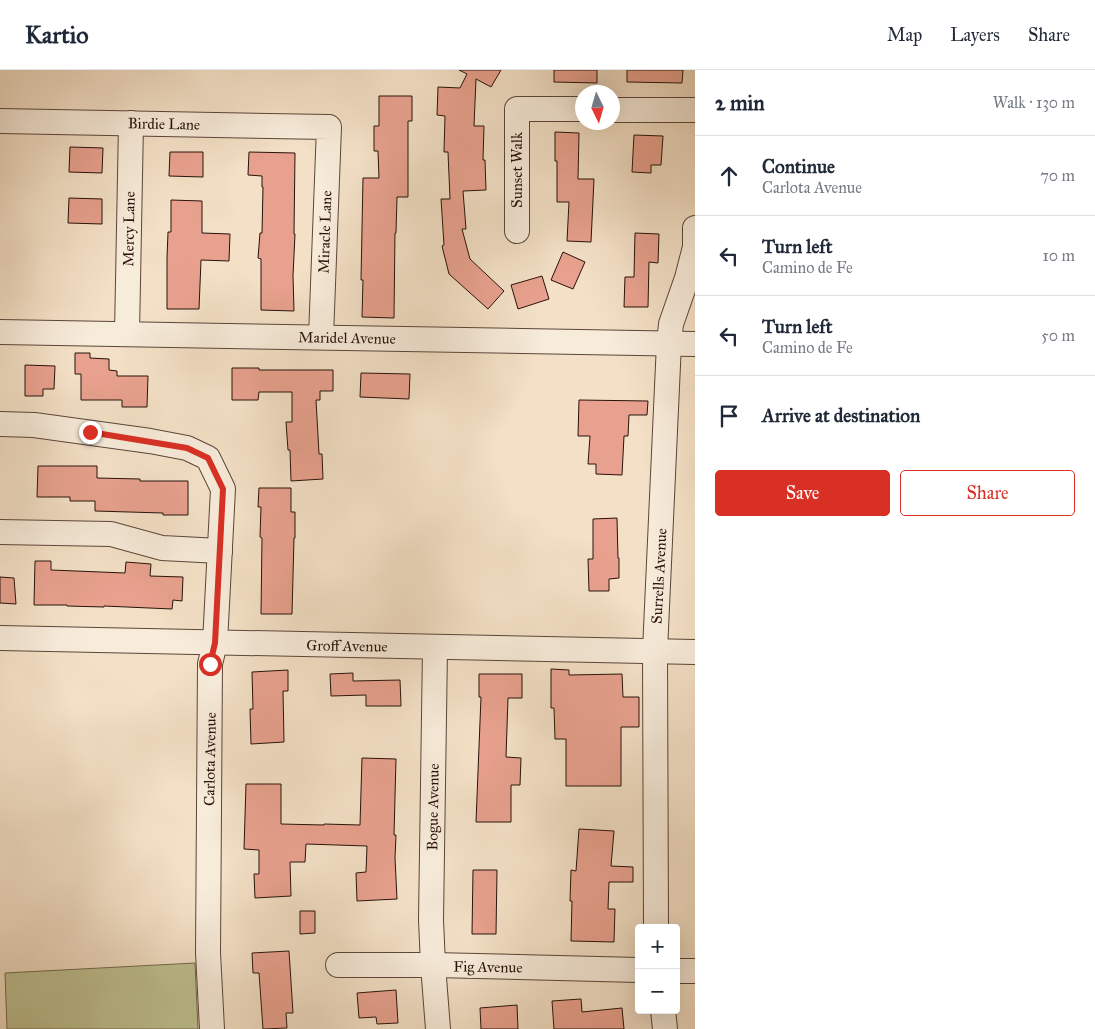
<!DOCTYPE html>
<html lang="en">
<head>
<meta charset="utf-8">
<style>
  :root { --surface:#fff; --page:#f6f6f7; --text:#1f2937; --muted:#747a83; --line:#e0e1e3; --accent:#d93025 }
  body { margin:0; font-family:"IM FELL Great Primer",serif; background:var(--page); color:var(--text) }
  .controls { position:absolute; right:15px; bottom:15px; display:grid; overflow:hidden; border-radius:5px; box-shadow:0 5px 20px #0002 }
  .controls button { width:45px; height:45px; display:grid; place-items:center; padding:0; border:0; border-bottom:1px solid var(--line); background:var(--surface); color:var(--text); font:25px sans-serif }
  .compass { position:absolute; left:575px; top:15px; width:45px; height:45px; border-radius:50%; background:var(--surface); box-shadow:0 5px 20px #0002; rotate:175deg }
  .stop { position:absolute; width:15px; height:15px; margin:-11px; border:4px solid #d93025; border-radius:50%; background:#fff }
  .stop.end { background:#d93025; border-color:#fff; box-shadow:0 1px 5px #0008 }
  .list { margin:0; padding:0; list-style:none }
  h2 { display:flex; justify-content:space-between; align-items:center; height:65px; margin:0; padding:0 20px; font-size:21px }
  h2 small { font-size:16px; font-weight:400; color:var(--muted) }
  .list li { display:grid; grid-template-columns:32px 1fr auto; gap:15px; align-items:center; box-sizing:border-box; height:80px; padding:0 20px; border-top:1px solid var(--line) }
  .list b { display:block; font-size:19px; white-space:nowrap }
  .list p { margin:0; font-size:16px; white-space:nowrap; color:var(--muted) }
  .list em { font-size:16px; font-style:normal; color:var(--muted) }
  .actions { display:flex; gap:10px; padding:15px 20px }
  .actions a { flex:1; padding:11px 0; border:1px solid var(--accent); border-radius:5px; text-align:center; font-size:18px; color:var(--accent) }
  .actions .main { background:var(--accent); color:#fff }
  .icon { flex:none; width:28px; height:28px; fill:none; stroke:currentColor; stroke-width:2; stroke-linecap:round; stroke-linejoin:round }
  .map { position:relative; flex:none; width:695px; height:959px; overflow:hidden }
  header { display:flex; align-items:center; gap:30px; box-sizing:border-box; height:70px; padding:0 25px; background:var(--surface); border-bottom:1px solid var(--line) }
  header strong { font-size:24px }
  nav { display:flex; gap:28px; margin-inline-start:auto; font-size:18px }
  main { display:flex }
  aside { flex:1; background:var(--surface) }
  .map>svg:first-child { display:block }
  .green { fill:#bfc192; stroke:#746a4e }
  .building { fill:#e8a18e; stroke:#28120a }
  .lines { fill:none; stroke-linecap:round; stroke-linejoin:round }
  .minor-casing { stroke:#5b4639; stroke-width:26 }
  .minor { stroke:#f7ebda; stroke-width:24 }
  .route { stroke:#d93025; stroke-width:6 }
  .labels { text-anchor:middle; stroke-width:5; stroke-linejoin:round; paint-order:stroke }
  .street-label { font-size:15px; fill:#28120a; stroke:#f7ebda }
</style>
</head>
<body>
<header>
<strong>Kartio</strong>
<nav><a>Map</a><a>Layers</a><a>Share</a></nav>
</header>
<main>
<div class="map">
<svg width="695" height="959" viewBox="0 0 695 959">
  <rect width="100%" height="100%" fill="#f3e0c6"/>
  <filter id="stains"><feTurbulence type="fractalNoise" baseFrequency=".004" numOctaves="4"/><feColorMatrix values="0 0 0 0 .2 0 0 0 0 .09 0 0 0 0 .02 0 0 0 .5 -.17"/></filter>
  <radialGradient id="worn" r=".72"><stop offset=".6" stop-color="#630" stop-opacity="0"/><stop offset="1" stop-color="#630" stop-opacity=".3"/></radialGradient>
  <path class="green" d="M 195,893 L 198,959 L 7,959 L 5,903 Z"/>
  <g class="building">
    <path d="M 459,0 L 501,0 L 491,17 L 476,9 L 474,56 L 484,56 L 483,90 L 485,90 L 486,120 L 463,121 L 466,159 L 462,159 L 470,189 L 504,221 L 488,239 L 449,204 L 442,176 L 444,175 L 441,129 L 450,129 L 448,82 L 444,82 L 445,46 L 437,45 L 438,17 L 460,18 L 467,4 Z"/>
    <path d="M 554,0 L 597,0 L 597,13 L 554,12 Z"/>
    <path d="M 627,0 L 683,0 L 682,13 L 627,12 Z"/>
    <path d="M 379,26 L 412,26 L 412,51 L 408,51 L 408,127 L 397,127 L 396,163 L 395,163 L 394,248 L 362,247 L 363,210 L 361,210 L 363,108 L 379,108 L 378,81 L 374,81 L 374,56 L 379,56 Z"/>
    <path d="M 555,62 L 579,63 L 578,109 L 594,109 L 591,172 L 567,171 L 569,132 L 557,132 L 557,91 L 555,91 Z"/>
    <path d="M 634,65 L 663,66 L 661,95 L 651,95 L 651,103 L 632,102 Z"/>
    <path d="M 70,77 L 103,78 L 102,103 L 69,102 Z"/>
    <path d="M 170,82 L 203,82 L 203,107 L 169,106 Z"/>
    <path d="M 249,82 L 295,83 L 294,164 L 295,164 L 293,206 L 294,241 L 261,240 L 261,189 L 258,188 L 260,163 L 262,163 L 263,117 L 262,117 L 262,106 L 248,105 Z"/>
    <path d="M 69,128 L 102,129 L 102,154 L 68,153 Z"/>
    <path d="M 171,130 L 202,131 L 202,163 L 230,164 L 229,191 L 201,190 L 199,239 L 167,239 L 167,188 L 168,162 L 171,162 Z"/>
    <path d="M 635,163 L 659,164 L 658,193 L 649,192 L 648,237 L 624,237 L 625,207 L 634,207 Z"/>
    <path d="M 563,182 L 585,192 L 573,219 L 551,210 Z"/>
    <path d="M 542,206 L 549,229 L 518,239 L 511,215 Z"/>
    <path d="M 75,283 L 90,283 L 90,288 L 109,289 L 109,300 L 117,301 L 117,306 L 148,306 L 147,337 L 122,337 L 122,330 L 81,330 L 81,304 L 75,304 Z"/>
    <path d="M 25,295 L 55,296 L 54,319 L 43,319 L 43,326 L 25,326 Z"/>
    <path d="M 232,298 L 259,298 L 259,300 L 333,300 L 333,321 L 320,321 L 320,330 L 316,330 L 319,384 L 322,384 L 323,409 L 291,411 L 290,380 L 288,380 L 286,352 L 292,352 L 292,322 L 259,322 L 258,330 L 232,330 Z"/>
    <path d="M 361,303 L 410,304 L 409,329 L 360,327 Z"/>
    <path d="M 579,330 L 648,331 L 647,345 L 629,345 L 628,366 L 624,366 L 622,405 L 596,404 L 596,394 L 588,394 L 590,366 L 578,366 Z"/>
    <path d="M 38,396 L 97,396 L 97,408 L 140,409 L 140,411 L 188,411 L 188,445 L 163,445 L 163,443 L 95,441 L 95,431 L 70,431 L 70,427 L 37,427 Z"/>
    <path d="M 259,418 L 291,418 L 291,442 L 295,442 L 295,468 L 294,468 L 292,544 L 261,544 L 262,468 L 260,467 L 261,437 L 258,437 Z"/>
    <path d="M 617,448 L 618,488 L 619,488 L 619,508 L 609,509 L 609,521 L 589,521 L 588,489 L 593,489 L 593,449 Z"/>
    <path d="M 35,491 L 51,491 L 51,500 L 125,503 L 126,492 L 151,494 L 150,506 L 183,507 L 182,531 L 173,530 L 172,539 L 104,536 L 104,537 L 67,536 L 67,535 L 34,535 Z"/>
    <path d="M 0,507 L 14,508 L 16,534 L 0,533 Z"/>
    <path d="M 551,599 L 569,600 L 569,605 L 622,604 L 623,627 L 639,627 L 639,657 L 621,657 L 621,716 L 566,716 L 566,669 L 555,669 L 554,638 L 551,638 Z"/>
    <path d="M 288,600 L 288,621 L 283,621 L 284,672 L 251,674 L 250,639 L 253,639 L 252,602 Z"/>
    <path d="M 353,603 L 353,611 L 400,610 L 401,636 L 366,636 L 366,625 L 331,626 L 330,604 Z"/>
    <path d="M 479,604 L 522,604 L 522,628 L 508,628 L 506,687 L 521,688 L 520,715 L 511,715 L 511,752 L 476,752 L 481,627 L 479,627 Z"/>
    <path d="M 362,688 L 396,689 L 394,765 L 396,765 L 395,788 L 397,829 L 357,831 L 356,803 L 366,802 L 367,776 L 306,774 L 305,792 L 290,792 L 291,826 L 255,828 L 254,804 L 259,804 L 259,780 L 244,779 L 246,714 L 281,714 L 281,754 L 324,755 L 324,754 L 360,755 Z"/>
    <path d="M 579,759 L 614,761 L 611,796 L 633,797 L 633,812 L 609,812 L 608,839 L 615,839 L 614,872 L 571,871 L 572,831 L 570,831 L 571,800 L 576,801 Z"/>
    <path d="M 473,800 L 497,800 L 496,864 L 472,864 Z"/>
    <path d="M 300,841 L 315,841 L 315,863 L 300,864 Z"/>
    <path d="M 289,881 L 293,943 L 286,943 L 287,958 L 263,959 L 259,903 L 253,903 L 252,883 Z"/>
    <path d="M 396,920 L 398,953 L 377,954 L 376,947 L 359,948 L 357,923 Z"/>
    <path d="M 581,929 L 582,942 L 622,938 L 624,959 L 554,959 L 552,931 Z"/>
    <path d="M 517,935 L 518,959 L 481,959 L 480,938 Z"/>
  </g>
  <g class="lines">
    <defs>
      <g id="minor">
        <path d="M 612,40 L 695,40"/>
        <path d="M 0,51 L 329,57 L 321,267"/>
        <path d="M 517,161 L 517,39 L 582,39"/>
        <path d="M 0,262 L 695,274"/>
        <path d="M 127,264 L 131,53"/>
        <path d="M 0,354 L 34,355 L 150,371 L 187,378 L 208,388 L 223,419 L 215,573 L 210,594 L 208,883 L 212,959"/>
        <path d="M 0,462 L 111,464 L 162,478 L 220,481"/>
        <path d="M 0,568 L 695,582"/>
        <path d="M 435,578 L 431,850 L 433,895 L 438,959"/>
        <path d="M 656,858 L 655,581 L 669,273 L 671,254 L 687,208 L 695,177 L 695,158"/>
        <path d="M 338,895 L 433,895 L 639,900"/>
        <path d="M 676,901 L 695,901"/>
        <path d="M 663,940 L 665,959"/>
      </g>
    </defs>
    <use href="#minor" class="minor-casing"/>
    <use href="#minor" class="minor"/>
  </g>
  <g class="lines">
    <path class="route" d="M 90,362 L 187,378 L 208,388 L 223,419 L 215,573 L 210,594"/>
  </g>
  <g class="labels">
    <g class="street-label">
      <text transform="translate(164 54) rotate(1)" y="5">Birdie Lane</text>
      <text transform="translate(517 100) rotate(-90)" y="5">Sunset Walk</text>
      <text transform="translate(129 159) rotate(-89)" y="5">Mercy Lane</text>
      <text transform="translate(325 162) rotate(-88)" y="5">Miracle Lane</text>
      <text transform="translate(347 268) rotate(1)" y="5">Maridel Avenue</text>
      <text transform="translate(659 506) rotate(-87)" y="5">Surrells Avenue</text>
      <text transform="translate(347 576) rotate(1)" y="5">Groff Avenue</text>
      <text transform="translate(210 689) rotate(-89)" y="5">Carlota Avenue</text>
      <text transform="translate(433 737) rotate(-89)" y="5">Bogue Avenue</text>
      <text transform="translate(488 897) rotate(1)" y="5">Fig Avenue</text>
    </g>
  </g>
  <rect width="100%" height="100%" filter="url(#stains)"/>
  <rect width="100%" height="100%" fill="url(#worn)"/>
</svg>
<div class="controls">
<button>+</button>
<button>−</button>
</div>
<svg class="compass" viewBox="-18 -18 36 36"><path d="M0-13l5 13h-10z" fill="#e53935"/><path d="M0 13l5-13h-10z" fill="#747a83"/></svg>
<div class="stop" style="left:210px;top:594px"></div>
<div class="stop end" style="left:90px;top:362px"></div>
</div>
<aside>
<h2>2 min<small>Walk · 130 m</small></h2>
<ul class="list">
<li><svg class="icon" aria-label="ahead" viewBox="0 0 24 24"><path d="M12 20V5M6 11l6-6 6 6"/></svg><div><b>Continue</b><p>Carlota Avenue</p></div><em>70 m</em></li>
<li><svg class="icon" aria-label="left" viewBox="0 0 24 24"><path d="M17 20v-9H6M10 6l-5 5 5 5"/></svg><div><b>Turn left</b><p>Camino de Fe</p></div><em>10 m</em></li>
<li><svg class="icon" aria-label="left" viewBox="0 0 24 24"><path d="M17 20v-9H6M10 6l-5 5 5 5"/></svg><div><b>Turn left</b><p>Camino de Fe</p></div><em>50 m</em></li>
<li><svg class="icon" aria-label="arrive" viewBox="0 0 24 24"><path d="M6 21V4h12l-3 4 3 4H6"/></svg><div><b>Arrive at destination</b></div></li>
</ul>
<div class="actions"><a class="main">Save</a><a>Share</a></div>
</aside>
</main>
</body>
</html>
